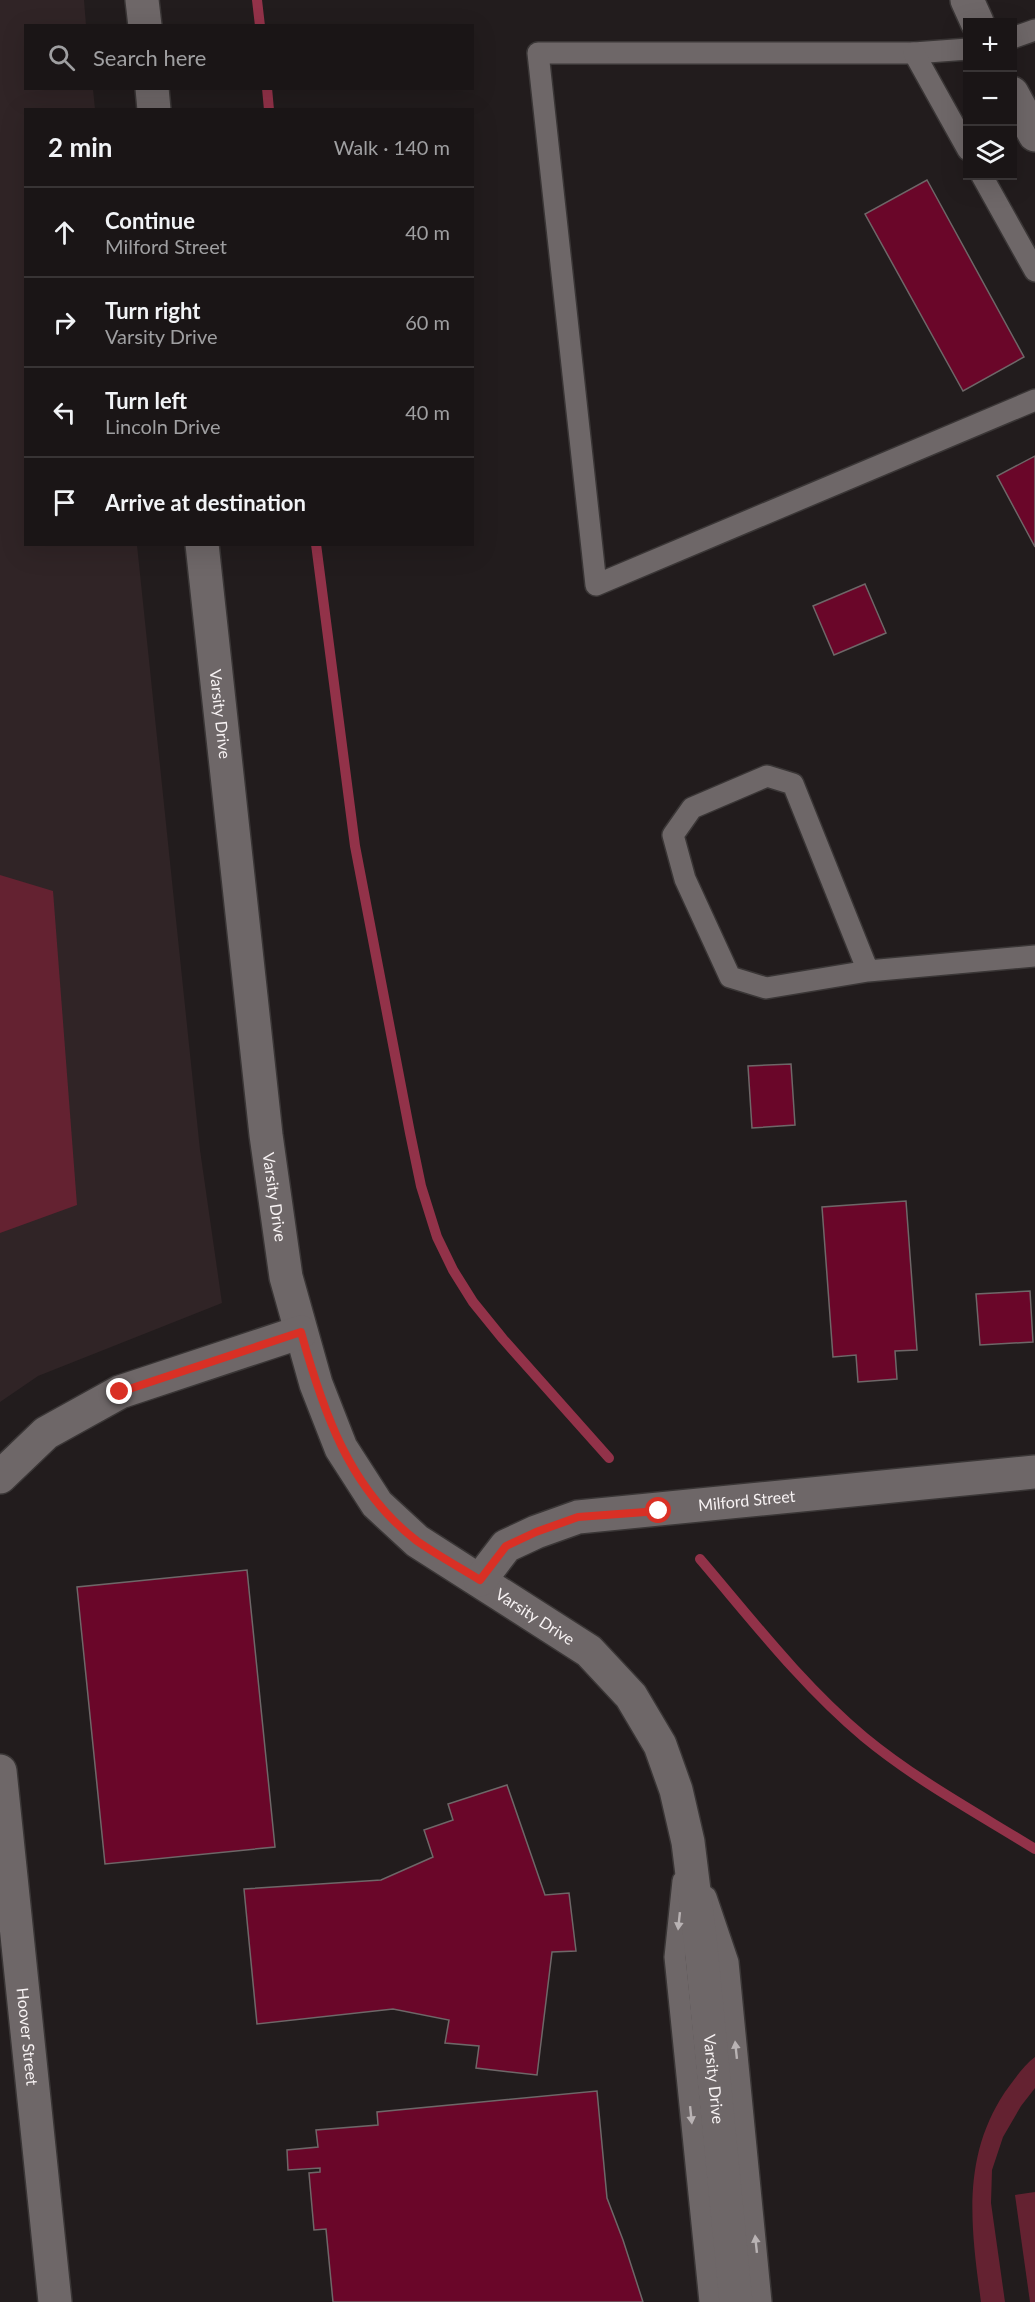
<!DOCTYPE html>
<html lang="en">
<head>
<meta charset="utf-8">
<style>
  :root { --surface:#1a1516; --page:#231e1f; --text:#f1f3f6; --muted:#9f9fa1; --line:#383435 }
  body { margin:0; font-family:Lato,sans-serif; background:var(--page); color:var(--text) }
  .controls { position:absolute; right:18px; top:18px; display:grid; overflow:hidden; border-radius:0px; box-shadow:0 6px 24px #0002 }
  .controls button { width:54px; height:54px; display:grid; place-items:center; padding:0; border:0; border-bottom:2px solid var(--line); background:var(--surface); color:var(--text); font:30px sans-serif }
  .stop { position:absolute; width:18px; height:18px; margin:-14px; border:4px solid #d93025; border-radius:50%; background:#fff }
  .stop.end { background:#d93025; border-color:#fff; box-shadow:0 2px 6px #0008 }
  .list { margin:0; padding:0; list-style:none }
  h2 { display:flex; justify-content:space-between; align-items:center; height:78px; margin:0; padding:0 24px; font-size:26px }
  h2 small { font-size:20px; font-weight:400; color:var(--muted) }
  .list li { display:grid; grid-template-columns:39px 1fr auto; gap:18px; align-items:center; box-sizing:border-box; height:90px; padding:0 24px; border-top:2px solid var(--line) }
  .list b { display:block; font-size:22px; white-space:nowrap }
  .list p { margin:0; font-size:20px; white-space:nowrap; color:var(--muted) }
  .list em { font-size:20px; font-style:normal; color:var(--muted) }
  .icon { flex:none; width:33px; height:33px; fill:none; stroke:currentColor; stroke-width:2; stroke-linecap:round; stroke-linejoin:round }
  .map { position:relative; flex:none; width:1035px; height:2302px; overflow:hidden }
  .search { position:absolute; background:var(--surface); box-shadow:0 6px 24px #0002; left:24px; top:24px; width:450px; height:66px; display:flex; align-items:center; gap:15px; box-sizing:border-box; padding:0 21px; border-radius:0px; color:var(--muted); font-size:22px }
  .panel { position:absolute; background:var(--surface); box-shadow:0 6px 24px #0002; left:24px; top:108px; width:450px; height:438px; border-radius:0px }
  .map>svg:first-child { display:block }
  .built { fill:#302426 }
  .green { fill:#642231 }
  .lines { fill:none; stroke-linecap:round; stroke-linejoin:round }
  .stream { stroke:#923249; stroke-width:10 }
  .building { fill:#6a0629; stroke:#6e6768; stroke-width:1.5 }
  .lane-casing { stroke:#3a3636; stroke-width:24 }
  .street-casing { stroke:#3a3636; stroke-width:36 }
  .lane { stroke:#6e6768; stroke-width:21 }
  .street { stroke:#6e6768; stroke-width:33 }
  .oneway { fill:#b9b3b4 }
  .route { stroke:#d93025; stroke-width:8 }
  .labels { text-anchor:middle; stroke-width:4.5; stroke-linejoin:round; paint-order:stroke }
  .street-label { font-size:16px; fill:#f7f2f3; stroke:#221c1d }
</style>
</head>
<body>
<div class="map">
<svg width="1035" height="2302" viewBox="0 0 1035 2302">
  <rect width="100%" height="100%" fill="#221c1d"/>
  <path class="built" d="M 0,0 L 84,0 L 86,25 L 26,26 L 26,88 L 93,89 L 95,109 L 26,110 L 26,544 L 137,545 L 200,1150 L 222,1303 L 38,1376 L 0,1402 Z"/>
  <g class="green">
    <path d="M 0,875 L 53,891 L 77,1205 L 0,1233 Z"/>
    <path d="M 1035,2057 L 1035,2088 L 1021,2106 L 1003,2137 L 992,2170 L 991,2203 L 1005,2302 L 981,2302 C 971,2228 961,2158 1005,2092 C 1014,2080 1023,2066 1035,2057 Z"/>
    <path d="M 1035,2192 L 1035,2302 L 1030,2302 L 1015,2195 Z"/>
  </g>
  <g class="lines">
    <g class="stream">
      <path d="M 257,0 L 260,26"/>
      <path d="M 267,88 L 269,110"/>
      <path d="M 316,544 L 355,846 L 410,1133 L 421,1186 L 437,1237 L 453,1270 L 473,1302 L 503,1339 L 609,1458"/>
      <path d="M 700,1559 C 752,1620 802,1685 864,1737 C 916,1780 977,1813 1035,1849"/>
    </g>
  </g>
  <g class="building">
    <path d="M 927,180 L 1024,357 L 963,391 L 865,214 Z"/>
    <path d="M 1035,456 L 1035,547 L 997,476 Z"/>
    <path d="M 865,584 L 886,633 L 834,655 L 813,606 Z"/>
    <path d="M 791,1064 L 795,1125 L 752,1128 L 748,1066 Z"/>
    <path d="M 906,1201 L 917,1350 L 895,1351 L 897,1379 L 858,1382 L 856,1355 L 833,1357 L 822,1207 Z"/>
    <path d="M 1030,1291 L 1033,1342 L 980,1345 L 976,1294 Z"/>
    <path d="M 247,1570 L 275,1847 L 105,1864 L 77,1587 Z"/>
    <path d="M 507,1785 L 545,1895 L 569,1893 L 576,1951 L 552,1952 L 537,2075 L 476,2068 L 479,2046 L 445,2043 L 449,2020 L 393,2009 L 257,2024 L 244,1889 L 381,1880 L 433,1857 L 424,1830 L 453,1820 L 448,1804 Z"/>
    <path d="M 597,2091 L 607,2198 L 623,2240 L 643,2302 L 333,2302 L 326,2229 L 314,2230 L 309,2173 L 320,2172 L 320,2168 L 288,2170 L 287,2150 L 318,2147 L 316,2130 L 378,2125 L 377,2112 Z"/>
  </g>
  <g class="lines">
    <defs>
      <g id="lane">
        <path d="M 1012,38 L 1035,30"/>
        <path d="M 968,49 L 914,53 L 538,53 L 596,585 L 1035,400"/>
        <path d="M 914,53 L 968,150"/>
        <path d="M 982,176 L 1035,271"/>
        <path d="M 868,971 L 793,784 L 767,776 L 692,808 L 673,835 L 685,879 L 730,977 L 766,988 L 868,971 L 1035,956"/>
        <path d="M 683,1881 L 675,1957 L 710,2302"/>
        <path d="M 706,1897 L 728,1962 L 761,2302"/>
      </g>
      <g id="street">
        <path d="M 142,0 L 145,26"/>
        <path d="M 967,0 L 977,22"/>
        <path d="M 152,88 L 154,110"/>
        <path d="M 1012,93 L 1035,135"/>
        <path id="s1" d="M 202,544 L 266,1135 L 286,1277 L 316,1384 L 341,1448 L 377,1504 L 417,1541 L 589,1651 L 631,1696 L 660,1745 L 676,1790 L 688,1842 L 701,1947 L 736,2302"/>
        <path d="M 0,1477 L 46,1433 L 120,1392 L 301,1332"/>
        <path id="s2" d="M 480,1580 L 506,1546 L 536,1532 L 578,1517 L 1035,1472"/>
        <path id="s3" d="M 0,1771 L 55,2302"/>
      </g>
    </defs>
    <use href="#lane" class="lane-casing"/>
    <use href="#street" class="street-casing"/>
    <use href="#lane" class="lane"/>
    <use href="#street" class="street"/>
  </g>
  <defs><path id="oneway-solid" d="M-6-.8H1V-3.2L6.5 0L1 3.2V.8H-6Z" transform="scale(1.5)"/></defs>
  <g class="oneway">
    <use href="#oneway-solid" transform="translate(679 1921) rotate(96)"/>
    <use href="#oneway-solid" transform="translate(736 2050) rotate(-96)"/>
    <use href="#oneway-solid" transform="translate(691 2115) rotate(84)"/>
    <use href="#oneway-solid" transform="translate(756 2244) rotate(-96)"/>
  </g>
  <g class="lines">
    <path class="route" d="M 120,1392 L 301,1332 C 323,1411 349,1489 417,1541 C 437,1555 459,1567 480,1580 L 506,1546 L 536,1532 L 578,1517 L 659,1511"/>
  </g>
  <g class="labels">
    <g class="street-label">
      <text dy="6" stroke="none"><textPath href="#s1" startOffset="171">Varsity Drive</textPath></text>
      <text dy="6" stroke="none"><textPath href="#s1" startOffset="657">Varsity Drive</textPath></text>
      <text dy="6" stroke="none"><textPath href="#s2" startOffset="290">Milford Street</textPath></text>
      <text dy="6" stroke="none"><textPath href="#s1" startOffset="1179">Varsity Drive</textPath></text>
      <text dy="6" stroke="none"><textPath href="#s3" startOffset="267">Hoover Street</textPath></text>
      <text dy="6" stroke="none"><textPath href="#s1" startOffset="1701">Varsity Drive</textPath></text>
    </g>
  </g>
</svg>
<div class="controls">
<button>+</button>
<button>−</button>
<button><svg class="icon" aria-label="layers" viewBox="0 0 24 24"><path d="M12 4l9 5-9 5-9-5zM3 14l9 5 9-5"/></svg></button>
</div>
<div class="stop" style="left:659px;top:1511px"></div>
<div class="stop end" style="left:120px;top:1392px"></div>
<div class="search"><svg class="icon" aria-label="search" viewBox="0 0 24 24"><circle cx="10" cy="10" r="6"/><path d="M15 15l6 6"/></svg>Search here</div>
<section class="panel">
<h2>2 min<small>Walk · 140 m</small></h2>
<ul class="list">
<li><svg class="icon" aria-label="ahead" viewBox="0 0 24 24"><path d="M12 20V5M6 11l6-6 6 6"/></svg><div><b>Continue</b><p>Milford Street</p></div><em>40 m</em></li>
<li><svg class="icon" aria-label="right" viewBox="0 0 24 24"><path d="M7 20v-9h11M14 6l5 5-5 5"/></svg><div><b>Turn right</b><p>Varsity Drive</p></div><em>60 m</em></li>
<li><svg class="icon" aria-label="left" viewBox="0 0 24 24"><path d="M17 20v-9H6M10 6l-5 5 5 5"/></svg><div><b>Turn left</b><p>Lincoln Drive</p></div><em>40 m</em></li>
<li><svg class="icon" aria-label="arrive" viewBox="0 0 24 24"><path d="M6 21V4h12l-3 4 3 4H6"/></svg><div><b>Arrive at destination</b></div></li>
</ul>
</section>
</div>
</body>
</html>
